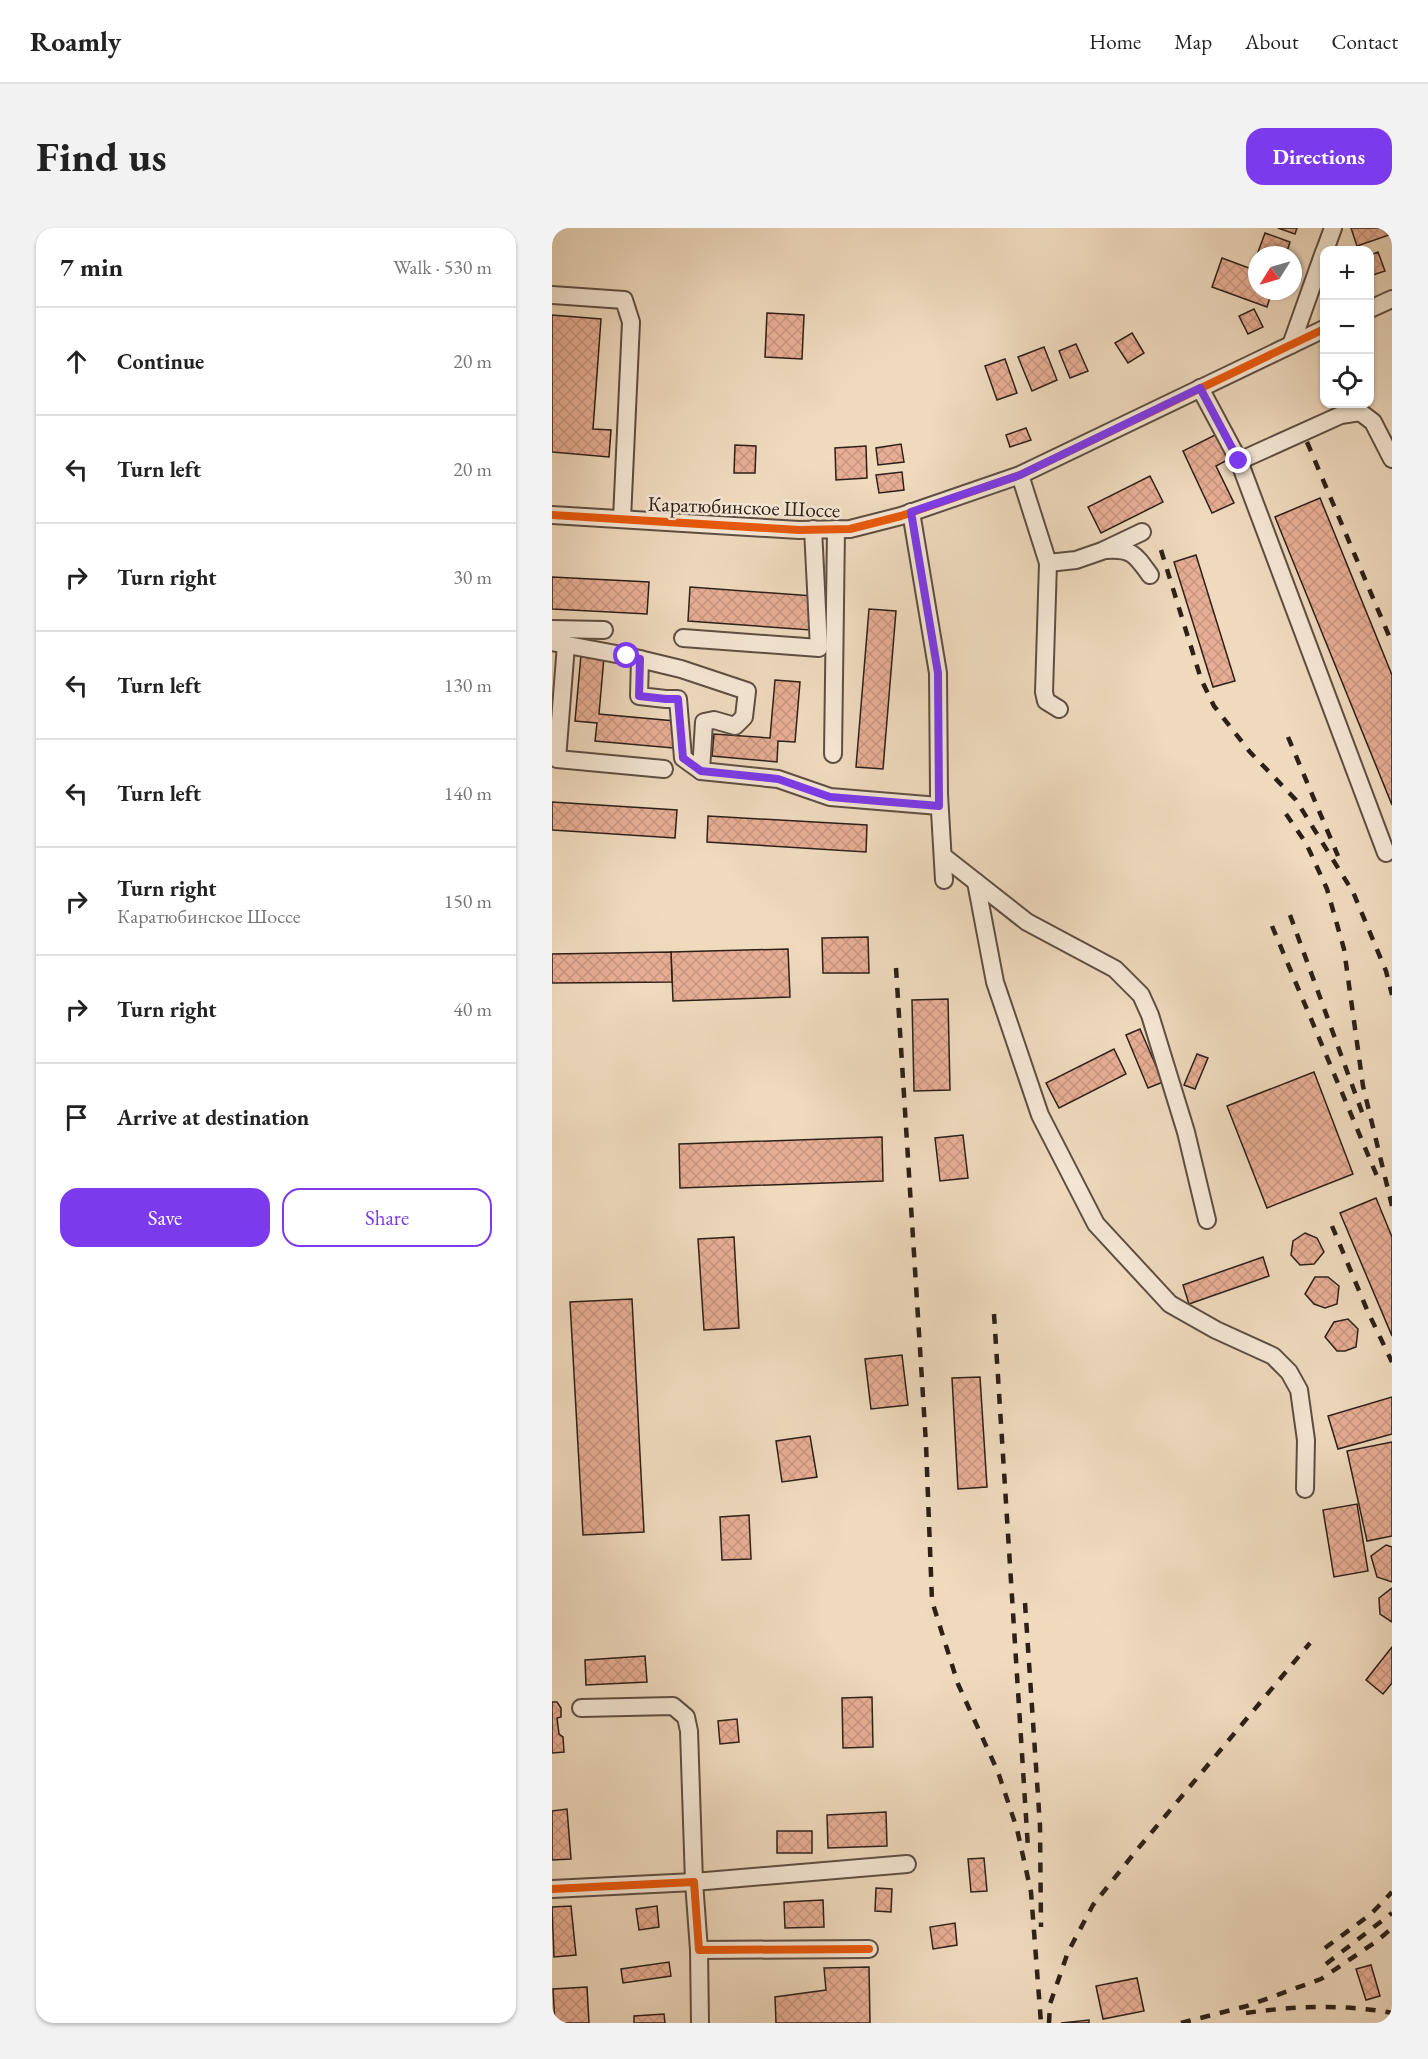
<!DOCTYPE html>
<html lang="en">
<head>
<meta charset="utf-8">
<style>
  :root { --surface:#fff; --page:#f2f2f2; --text:#222; --muted:#767676; --line:#e0e0e0; --accent:#7c3aed }
  body { margin:0; font-family:"EB Garamond",serif; background:var(--page); color:var(--text) }
  .controls { position:absolute; right:18px; top:18px; display:grid; overflow:hidden; border-radius:12px; box-shadow:0 2px 4px #0004 }
  .controls button { width:54px; height:54px; display:grid; place-items:center; padding:0; border:0; border-bottom:2px solid var(--line); background:var(--surface); color:var(--text); font:30px sans-serif }
  .compass { position:absolute; left:696px; top:18px; width:54px; height:54px; border-radius:50%; background:var(--surface); box-shadow:0 2px 4px #0004; rotate:233deg }
  .stop { position:absolute; width:18px; height:18px; margin:-14px; border:4px solid #7c3aed; border-radius:50%; background:#fff }
  .stop.end { background:#7c3aed; border-color:#fff; box-shadow:0 2px 6px #0008 }
  .list { margin:0; padding:0; list-style:none }
  h2 { display:flex; justify-content:space-between; align-items:center; height:78px; margin:0; padding:0 24px; font-size:26px }
  h2 small { font-size:20px; font-weight:400; color:var(--muted) }
  .list li { display:grid; grid-template-columns:39px 1fr auto; gap:18px; align-items:center; box-sizing:border-box; height:108px; padding:0 24px; border-top:2px solid var(--line) }
  .list b { display:block; font-size:22px; white-space:nowrap }
  .list p { margin:0; font-size:20px; white-space:nowrap; color:var(--muted) }
  .list em { font-size:20px; font-style:normal; color:var(--muted) }
  .actions { display:flex; gap:12px; padding:18px 24px }
  .actions a { flex:1; padding:14px 0; border:2px solid var(--accent); border-radius:18px; text-align:center; font-size:21px; color:var(--accent) }
  .actions .main { background:var(--accent); color:#fff }
  .icon { flex:none; width:33px; height:33px; fill:none; stroke:currentColor; stroke-width:2; stroke-linecap:round; stroke-linejoin:round }
  .map { position:relative; flex:none; width:840px; height:1795px; overflow:hidden; border-radius:18px }
  header { display:flex; align-items:center; gap:36px; box-sizing:border-box; height:84px; padding:0 30px; background:var(--surface); border-bottom:2px solid var(--line) }
  header strong { font-size:28px }
  nav { display:flex; gap:33px; margin-inline-start:auto; font-size:21px }
  .intro { display:flex; align-items:center; justify-content:space-between; box-sizing:border-box; height:144px; padding:0 36px }
  h1 { margin:0; font-size:42px }
  .button { padding:15px 27px; border-radius:18px; background:var(--accent); color:#fff; font-size:21px; font-weight:700 }
  main { display:flex; gap:36px; padding:0 36px }
  aside { flex:1; background:var(--surface); border-radius:18px; box-shadow:0 2px 4px #0004 }
  .map>svg:first-child { display:block }
  .building { fill:url(#building-cross-hatch); stroke:#2d2018; stroke-width:1.5 }
  .lines { fill:none; stroke-linecap:round; stroke-linejoin:round }
  .minor-casing { stroke:#5e4e42; stroke-width:20 }
  .minor { stroke:#f5e7d5; stroke-width:16 }
  .rail { stroke:#2d2018; stroke-width:4.5; stroke-dasharray:10 10; stroke-linecap:butt }
  .cycleway-casing { stroke:#f5e7d5; stroke-width:11 }
  .cycleway { stroke:#e8590c; stroke-width:8 }
  .route { stroke:#7c3aed; stroke-width:8 }
  .labels { text-anchor:middle; stroke-width:5; stroke-linejoin:round; paint-order:stroke }
  .street-label { font-size:21px; fill:#2d2018; stroke:#f5e7d5 }
</style>
</head>
<body>
<header>
<strong>Roamly</strong>
<nav><a>Home</a><a>Map</a><a>About</a><a>Contact</a></nav>
</header>
<div class="intro"><h1>Find us</h1><a class="button">Directions</a></div>
<main>
<aside>
<h2>7 min<small>Walk · 530 m</small></h2>
<ul class="list">
<li><svg class="icon" aria-label="ahead" viewBox="0 0 24 24"><path d="M12 20V5M6 11l6-6 6 6"/></svg><div><b>Continue</b></div><em>20 m</em></li>
<li><svg class="icon" aria-label="left" viewBox="0 0 24 24"><path d="M17 20v-9H6M10 6l-5 5 5 5"/></svg><div><b>Turn left</b></div><em>20 m</em></li>
<li><svg class="icon" aria-label="right" viewBox="0 0 24 24"><path d="M7 20v-9h11M14 6l5 5-5 5"/></svg><div><b>Turn right</b></div><em>30 m</em></li>
<li><svg class="icon" aria-label="left" viewBox="0 0 24 24"><path d="M17 20v-9H6M10 6l-5 5 5 5"/></svg><div><b>Turn left</b></div><em>130 m</em></li>
<li><svg class="icon" aria-label="left" viewBox="0 0 24 24"><path d="M17 20v-9H6M10 6l-5 5 5 5"/></svg><div><b>Turn left</b></div><em>140 m</em></li>
<li><svg class="icon" aria-label="right" viewBox="0 0 24 24"><path d="M7 20v-9h11M14 6l5 5-5 5"/></svg><div><b>Turn right</b><p>Каратюбинское Шоссе</p></div><em>150 m</em></li>
<li><svg class="icon" aria-label="right" viewBox="0 0 24 24"><path d="M7 20v-9h11M14 6l5 5-5 5"/></svg><div><b>Turn right</b></div><em>40 m</em></li>
<li><svg class="icon" aria-label="arrive" viewBox="0 0 24 24"><path d="M6 21V4h12l-3 4 3 4H6"/></svg><div><b>Arrive at destination</b></div></li>
</ul>
<div class="actions"><a class="main">Save</a><a>Share</a></div>
</aside>
<div class="map">
<svg width="840" height="1795" viewBox="0 0 840 1795">
  <defs>
    <pattern id="building-cross-hatch" width="8" height="8" patternUnits="userSpaceOnUse" patternTransform="scale(1.5)"><rect width="8" height="8" fill="#e8ae95"/><path d="M0 0l8 8M0 8l8-8" fill="none" stroke="#c79580"/></pattern>
  </defs>
  <rect width="100%" height="100%" fill="#efdabe"/>
  <filter id="stains"><feTurbulence type="fractalNoise" baseFrequency=".00333" numOctaves="4"/><feColorMatrix values="0 0 0 0 .2 0 0 0 0 .09 0 0 0 0 .02 0 0 0 .5 -.17"/></filter>
  <radialGradient id="worn" r=".72"><stop offset=".6" stop-color="#630" stop-opacity="0"/><stop offset="1" stop-color="#630" stop-opacity=".3"/></radialGradient>
  <g class="building">
    <path d="M 726,0 L 745,0 L 743,6 Z"/>
    <path d="M 799,0 L 840,0 L 840,6 L 805,18 Z"/>
    <path d="M 713,5 L 738,14 L 734,27 L 705,27 Z"/>
    <path d="M 826,24 L 833,43 L 818,48 L 818,27 Z"/>
    <path d="M 670,30 L 705,43 L 705,63 L 720,63 L 715,79 L 660,59 Z"/>
    <path d="M 772,49 L 772,71 L 766,51 Z"/>
    <path d="M 702,81 L 711,99 L 696,106 L 687,88 Z"/>
    <path d="M 215,85 L 252,87 L 250,131 L 213,129 Z"/>
    <path d="M 0,87 L 49,91 L 41,201 L 59,202 L 57,229 L 0,224 Z"/>
    <path d="M 580,105 L 592,125 L 576,135 L 563,115 Z"/>
    <path d="M 524,116 L 536,143 L 518,150 L 507,123 Z"/>
    <path d="M 492,119 L 505,152 L 480,163 L 466,129 Z"/>
    <path d="M 453,131 L 465,165 L 445,172 L 433,138 Z"/>
    <path d="M 474,200 L 479,212 L 458,219 L 454,207 Z"/>
    <path d="M 667,205 L 679,230 L 664,238 L 682,275 L 660,285 L 631,223 Z"/>
    <path d="M 349,216 L 352,234 L 326,237 L 324,220 Z"/>
    <path d="M 183,217 L 204,218 L 203,245 L 182,245 Z"/>
    <path d="M 314,218 L 315,250 L 284,252 L 283,220 Z"/>
    <path d="M 350,244 L 352,262 L 327,265 L 324,247 Z"/>
    <path d="M 598,248 L 611,274 L 549,305 L 536,279 Z"/>
    <path d="M 768,270 L 840,447 L 840,577 L 723,289 Z"/>
    <path d="M 644,327 L 683,453 L 661,459 L 622,334 Z"/>
    <path d="M 0,349 L 97,354 L 95,386 L 0,381 Z"/>
    <path d="M 138,359 L 261,368 L 259,402 L 136,393 Z"/>
    <path d="M 317,381 L 344,383 L 331,541 L 304,539 Z"/>
    <path d="M 29,427 L 52,429 L 47,486 L 123,493 L 121,520 L 43,513 L 45,495 L 23,493 Z"/>
    <path d="M 223,452 L 248,454 L 243,514 L 226,513 L 225,534 L 160,528 L 162,506 L 218,510 Z"/>
    <path d="M 0,574 L 125,582 L 123,610 L 0,602 Z"/>
    <path d="M 156,588 L 315,597 L 314,624 L 155,614 Z"/>
    <path d="M 316,709 L 317,745 L 271,745 L 270,710 Z"/>
    <path d="M 236,721 L 238,769 L 121,773 L 119,724 Z"/>
    <path d="M 119,724 L 120,754 L 0,755 L 0,726 Z"/>
    <path d="M 396,771 L 398,862 L 362,863 L 360,772 Z"/>
    <path d="M 588,801 L 611,854 L 596,860 L 574,807 Z"/>
    <path d="M 562,821 L 574,846 L 507,880 L 494,855 Z"/>
    <path d="M 645,826 L 656,830 L 643,861 L 632,857 Z"/>
    <path d="M 762,844 L 801,946 L 715,980 L 675,878 Z"/>
    <path d="M 411,907 L 416,950 L 388,953 L 383,910 Z"/>
    <path d="M 330,909 L 331,953 L 128,960 L 127,916 Z"/>
    <path d="M 824,970 L 840,1009 L 840,1108 L 788,985 Z"/>
    <path d="M 753,1005 L 765,1010 L 772,1024 L 762,1036 L 748,1037 L 739,1027 L 741,1013 Z"/>
    <path d="M 182,1009 L 187,1100 L 152,1102 L 146,1011 Z"/>
    <path d="M 711,1029 L 717,1048 L 637,1076 L 631,1057 Z"/>
    <path d="M 763,1049 L 776,1049 L 787,1058 L 785,1076 L 773,1080 L 762,1076 L 753,1066 Z"/>
    <path d="M 80,1071 L 92,1304 L 31,1307 L 18,1074 Z"/>
    <path d="M 796,1091 L 806,1101 L 804,1119 L 793,1123 L 785,1123 L 773,1109 L 782,1094 Z"/>
    <path d="M 350,1127 L 356,1177 L 319,1181 L 313,1131 Z"/>
    <path d="M 428,1149 L 435,1259 L 406,1261 L 400,1150 Z"/>
    <path d="M 840,1169 L 840,1206 L 786,1221 L 776,1188 Z"/>
    <path d="M 258,1208 L 265,1249 L 230,1254 L 224,1213 Z"/>
    <path d="M 840,1214 L 840,1308 L 815,1313 L 795,1223 Z"/>
    <path d="M 805,1276 L 816,1343 L 782,1349 L 771,1282 Z"/>
    <path d="M 197,1287 L 199,1331 L 170,1332 L 168,1289 Z"/>
    <path d="M 834,1317 L 840,1319 L 840,1354 L 825,1349 L 819,1328 Z"/>
    <path d="M 840,1360 L 840,1394 L 828,1386 L 827,1370 Z"/>
    <path d="M 840,1419 L 840,1455 L 831,1466 L 814,1452 Z"/>
    <path d="M 93,1428 L 95,1454 L 34,1457 L 33,1432 Z"/>
    <path d="M 320,1469 L 321,1519 L 291,1520 L 290,1470 Z"/>
    <path d="M 0,1474 L 5,1474 L 9,1480 L 9,1489 L 5,1490 L 7,1506 L 11,1509 L 12,1524 L 0,1525 Z"/>
    <path d="M 185,1491 L 187,1514 L 168,1516 L 166,1493 Z"/>
    <path d="M 15,1581 L 19,1631 L 0,1632 L 0,1583 Z"/>
    <path d="M 334,1584 L 335,1618 L 276,1620 L 275,1587 Z"/>
    <rect x="225" y="1603" width="35" height="22"/>
    <path d="M 432,1630 L 435,1663 L 419,1664 L 416,1631 Z"/>
    <path d="M 324,1660 L 340,1661 L 339,1684 L 323,1683 Z"/>
    <path d="M 271,1672 L 272,1699 L 233,1700 L 232,1674 Z"/>
    <path d="M 19,1678 L 24,1727 L 2,1729 L 0,1679 Z"/>
    <path d="M 105,1678 L 107,1699 L 87,1702 L 84,1681 Z"/>
    <path d="M 403,1695 L 405,1717 L 381,1721 L 378,1699 Z"/>
    <path d="M 117,1734 L 119,1748 L 71,1755 L 69,1741 Z"/>
    <path d="M 819,1737 L 828,1768 L 814,1772 L 804,1741 Z"/>
    <path d="M 317,1739 L 318,1795 L 224,1795 L 223,1769 L 274,1762 L 272,1740 Z"/>
    <path d="M 585,1750 L 592,1783 L 551,1791 L 544,1758 Z"/>
    <path d="M 35,1759 L 37,1795 L 3,1795 L 1,1761 Z"/>
    <path d="M 112,1786 L 113,1795 L 82,1795 L 82,1788 Z"/>
    <path d="M 537,1792 L 537,1795 L 509,1795 Z"/>
  </g>
  <g class="lines">
    <defs>
      <g id="minor">
        <path d="M 773,22 L 781,0"/>
        <path d="M 0,67 L 72,72 L 79,94 L 70,291"/>
        <path d="M 818,81 L 840,71"/>
        <path d="M 739,117 L 772,24"/>
        <path d="M 648,160 L 687,233 L 834,625"/>
        <path d="M 687,233 L 789,187 L 808,184 L 821,194 L 840,231"/>
        <path d="M 468,247 L 496,335 L 492,464 L 494,473 L 507,481"/>
        <path d="M 359,284 L 386,445 L 387,566 L 392,652"/>
        <path d="M 0,287 L 247,302 L 298,301 L 349,288 L 468,247 L 772,101"/>
        <path d="M 554,322 C 581,320 584,328 598,347"/>
        <path d="M 496,335 L 524,332 L 550,323 L 590,304"/>
        <path d="M 0,401 L 52,402"/>
        <path d="M 131,410 L 267,420 L 261,301"/>
        <path d="M 0,414 L 75,428 L 129,441 L 195,463 L 192,489 L 183,498 L 162,492 L 152,494 L 149,543 L 226,551 L 278,569 L 387,578"/>
        <path d="M 14,417 L 5,531 L 112,541"/>
        <path d="M 88,431 L 87,468 L 114,471 L 126,471 L 131,530 L 149,543"/>
        <path d="M 281,526 L 284,301"/>
        <path d="M 391,628 L 475,694 L 563,741 L 589,767 L 598,787 L 634,904 L 655,992"/>
        <path d="M 424,654 L 443,754 L 488,887 L 544,996 L 618,1076 L 664,1102 L 721,1128 L 737,1144 L 747,1162 L 754,1212 L 753,1261"/>
        <path d="M 29,1480 L 121,1478 L 134,1489 L 137,1503 L 142,1654 L 355,1636"/>
        <path d="M 0,1661 L 142,1654 L 147,1722 L 317,1721"/>
        <path d="M 147,1722 L 148,1795"/>
      </g>
    </defs>
    <use href="#minor" class="minor-casing"/>
    <use href="#minor" class="minor"/>
    <g class="rail">
      <path d="M 755,214 L 840,415"/>
      <path d="M 609,322 L 649,451 L 662,478 L 698,524 L 744,572 L 801,664 L 834,743 L 840,767"/>
      <path d="M 736,509 L 786,628"/>
      <path d="M 734,586 L 754,615 L 775,661 L 792,721 L 811,858 L 840,978"/>
      <path d="M 738,687 L 811,887"/>
      <path d="M 720,698 L 827,953"/>
      <path d="M 344,740 L 374,1216 L 380,1373 L 406,1456 L 446,1544 L 465,1601 L 479,1664 L 489,1795"/>
      <path d="M 780,998 L 816,1084 L 840,1134"/>
      <path d="M 442,1086 L 476,1620"/>
      <path d="M 473,1375 L 488,1598 L 489,1699"/>
      <path d="M 773,1720 L 819,1686 L 840,1664"/>
      <path d="M 774,1736 L 840,1685"/>
      <path d="M 694,1785 C 742,1778 792,1776 840,1785"/>
      <path d="M 497,1795 L 498,1776 L 516,1724 L 541,1677 L 584,1623 L 758,1415"/>
      <path d="M 629,1795 L 695,1778 L 769,1751 L 825,1713 L 840,1700"/>
    </g>
    <defs>
      <g id="cycleway">
        <path d="M 0,287 L 247,302 L 298,301 L 349,288 L 468,247 L 772,101"/>
        <path d="M 0,1661 L 142,1654 L 147,1722 L 317,1721"/>
      </g>
    </defs>
    <use href="#cycleway" class="cycleway-casing"/>
    <use href="#cycleway" class="cycleway"/>
  </g>
  <g class="lines">
    <path class="route" d="M 75,428 L 88,431 L 87,468 L 114,471 L 126,471 L 131,530 L 149,543 L 226,551 L 278,569 L 387,578 L 386,445 L 359,284 L 468,247 L 648,160 L 687,233"/>
  </g>
  <g class="labels">
    <g class="street-label">
      <text transform="translate(192 279) rotate(2)" y="7">Каратюбинское Шоссе</text>
    </g>
  </g>
  <rect width="100%" height="100%" filter="url(#stains)"/>
  <rect width="100%" height="100%" fill="url(#worn)"/>
</svg>
<div class="controls">
<button>+</button>
<button>−</button>
<button><svg class="icon" aria-label="locate" viewBox="0 0 24 24"><circle cx="12" cy="12" r="6"/><path d="M12 2v4M12 18v4M2 12h4M18 12h4"/></svg></button>
</div>
<svg class="compass" viewBox="-18 -18 36 36"><path d="M0-13l5 13h-10z" fill="#e53935"/><path d="M0 13l5-13h-10z" fill="#767676"/></svg>
<div class="stop" style="left:75px;top:428px"></div>
<div class="stop end" style="left:687px;top:233px"></div>
</div>
</main>
</body>
</html>
